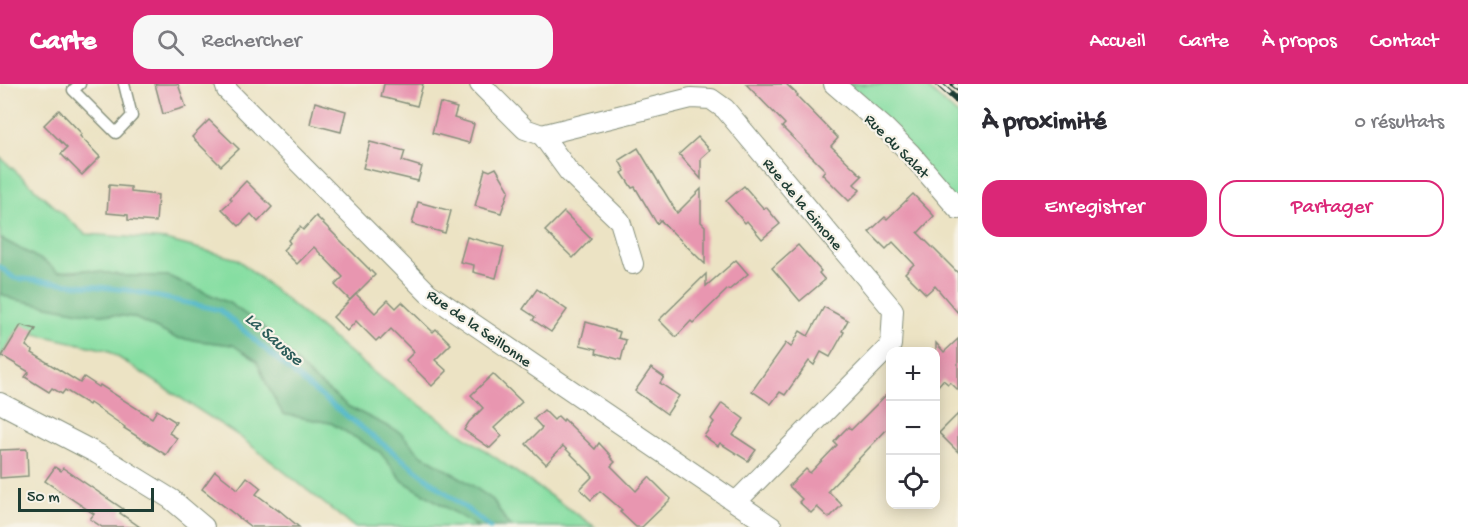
<!DOCTYPE html>
<html lang="fr">
<head>
<meta charset="utf-8">
<style>
  :root { --surface:#fff; --page:#f7f7f7; --text:#2b2b33; --muted:#7c7c81; --line:#e1e1e2; --accent:#db2777 }
  body { margin:0; font-family:"Gochi Hand",sans-serif; background:var(--page); color:var(--text) }
  .controls { position:absolute; right:18px; bottom:18px; display:grid; overflow:hidden; border-radius:12px; box-shadow:0 3px 15px #0003 }
  .controls button { width:54px; height:54px; display:grid; place-items:center; padding:0; border:0; border-bottom:2px solid var(--line); background:var(--surface); color:var(--text); font:30px sans-serif }
  .scale { position:absolute; left:18px; bottom:15px; width:136px; box-sizing:border-box; padding-left:6px; border:3px solid #1f3d34; border-top:0; font-size:16px; line-height:21px; white-space:nowrap; color:#1f3d34; -webkit-text-stroke:4px #f7f3e8; paint-order:stroke }
  .list { margin:0; padding:0; list-style:none }
  h2 { display:flex; justify-content:space-between; align-items:center; height:78px; margin:0; padding:0 24px; font-size:26px }
  h2 small { font-size:20px; font-weight:400; color:var(--muted) }
  .actions { display:flex; gap:12px; padding:18px 24px }
  .actions a { flex:1; padding:14px 0; border:2px solid var(--accent); border-radius:18px; text-align:center; font-size:21px; color:var(--accent) }
  .actions .main { background:var(--accent); color:#fff }
  .icon { flex:none; width:33px; height:33px; fill:none; stroke:currentColor; stroke-width:2; stroke-linecap:round; stroke-linejoin:round }
  .map { position:relative; flex:none; width:958px; height:443px; overflow:hidden }
  header { display:flex; align-items:center; gap:36px; box-sizing:border-box; height:84px; padding:0 30px; background:var(--accent); color:#fff }
  header strong { font-size:28px }
  nav { display:flex; gap:33px; margin-inline-start:auto; font-size:21px }
  .search { width:420px; height:54px; background:var(--page); display:flex; align-items:center; gap:15px; box-sizing:border-box; padding:0 21px; border-radius:18px; color:var(--muted); font-size:22px }
  main { display:flex }
  aside { flex:1; background:var(--surface) }
  .map>svg:first-child { display:block }
  .green { fill:#86dea2; stroke:#528e6b; stroke-width:1.5 }
  .forest { fill:#6cbd88; stroke:#467d5e; stroke-width:1.5 }
  .lines { fill:none; stroke-linecap:round; stroke-linejoin:round }
  .stream { stroke:#4ab5c7; stroke-width:5 }
  .building { fill:#e896b0 }
  .service-casing { stroke:#86907c; stroke-width:13 }
  .minor-casing { stroke:#86907c; stroke-width:22 }
  .service { stroke:#fff; stroke-width:10 }
  .minor { stroke:#fff; stroke-width:20 }
  .rail-casing { stroke:#1f3d34; stroke-width:7 }
  .rail { stroke:#f7f3e8; stroke-width:4.5; stroke-dasharray:14; stroke-linecap:butt }
  .labels { text-anchor:middle; stroke-width:4.5; stroke-linejoin:round; paint-order:stroke }
  .street-label { font-size:16px; fill:#1f3d34; stroke:#f7f3e8 }
  .water-label { font-size:18px; font-style:italic; fill:#2a5b59; stroke:#f7f3e8 }
</style>
</head>
<body>
<header>
<strong>Carte</strong>
<div class="search"><svg class="icon" aria-label="search" viewBox="0 0 24 24"><circle cx="10" cy="10" r="6"/><path d="M15 15l6 6"/></svg>Rechercher</div>
<nav><a>Accueil</a><a>Carte</a><a>À propos</a><a>Contact</a></nav>
</header>
<main>
<div class="map">
<svg width="958" height="443" viewBox="0 0 958 443">
  <rect width="100%" height="100%" fill="#f7f3e8"/>
  <filter id="ink" filterUnits="userSpaceOnUse"><feTurbulence type="fractalNoise" baseFrequency=".0167" numOctaves="2"/><feDisplacementMap in="SourceGraphic" scale="12" xChannelSelector="R" yChannelSelector="G"/><feConvolveMatrix kernelMatrix="1 2 1 2 8 2 1 2 1" color-interpolation-filters="sRGB"/></filter>
  <filter id="wash" filterUnits="userSpaceOnUse"><feTurbulence type="fractalNoise" baseFrequency=".008" numOctaves="4" result="noise"/><feDisplacementMap in="SourceGraphic" scale="24" xChannelSelector="R" yChannelSelector="G"/><feGaussianBlur stdDeviation="1.35" result="paint"/><feColorMatrix in="noise" values="0 0 0 0 0 0 0 0 0 0 0 0 0 0 0 0 0 1.4 0 .05"/><feComposite in="paint" operator="in"/></filter>
  <g filter="url(#wash)">
    <rect width="100%" height="100%" fill="#ece3c4"/>
    <g class="green">
      <path d="M 832,0 L 923,0 L 958,31 L 958,127 Z"/>
      <path d="M 0,73 L 85,150 L 166,156 L 237,175 L 377,291 L 595,443 L 513,443 L 507,439 L 493,416 L 461,394 L 420,370 L 401,349 L 349,323 L 310,292 L 262,242 L 229,219 L 168,192 L 127,192 L 87,186 L 58,188 C 41,174 19,165 0,154 Z"/>
      <path d="M 0,209 L 12,215 L 81,228 L 133,233 L 176,254 L 233,261 L 257,277 L 267,301 L 283,330 L 331,339 L 380,368 L 403,397 L 478,443 L 354,443 L 239,352 L 107,266 L 18,246 L 0,275 Z"/>
    </g>
    <path class="forest" d="M 0,154 L 47,179 L 58,188 L 87,186 L 127,192 L 168,192 L 229,219 L 262,242 L 310,292 L 349,323 L 401,349 L 420,370 L 461,394 L 493,416 L 507,439 L 513,443 L 478,443 L 403,397 L 380,368 L 331,339 L 283,330 L 267,301 L 257,277 L 233,261 L 176,254 L 133,233 L 81,228 L 12,215 L 0,209 Z"/>
    <g class="lines">
      <path class="stream" d="M 0,183 L 14,194 L 127,206 L 220,226 L 308,302 L 490,443"/>
    </g>
    <g id="blocks">
      <g class="building">
        <path d="M 155,0 L 178,0 L 186,23 L 163,30 Z"/>
        <path d="M 384,0 L 423,0 L 417,22 L 381,13 Z"/>
        <path d="M 746,0 L 786,0 L 798,11 L 797,12 L 838,54 L 831,62 L 862,92 L 854,100 L 860,106 L 849,117 L 822,90 L 825,86 L 782,43 L 785,40 Z"/>
        <path d="M 315,18 L 346,27 L 341,48 L 310,40 Z"/>
        <path d="M 440,19 L 457,24 L 454,34 L 474,40 L 469,59 L 432,49 Z"/>
        <path d="M 59,26 L 82,50 L 80,52 L 100,73 L 82,91 L 61,70 L 67,64 L 44,41 Z"/>
        <path d="M 209,36 L 239,65 L 221,82 L 192,53 Z"/>
        <path d="M 698,53 L 710,66 L 701,74 L 701,95 L 679,70 Z"/>
        <path d="M 370,58 L 405,67 L 402,77 L 422,83 L 418,97 L 363,84 Z"/>
        <path d="M 638,64 L 677,129 L 701,105 L 701,138 L 705,142 L 705,180 L 660,136 L 657,140 L 635,103 L 632,104 L 622,89 L 625,87 L 619,76 Z"/>
        <path d="M 496,84 L 509,106 L 501,129 L 475,122 L 485,85 L 490,87 Z"/>
        <path d="M 246,97 L 272,123 L 258,138 L 251,130 L 239,142 L 222,125 L 232,116 L 230,114 Z"/>
        <path d="M 109,101 L 131,103 L 131,108 L 158,111 L 156,138 L 128,136 L 128,131 L 107,129 Z"/>
        <path d="M 744,102 L 764,125 L 766,123 L 780,140 L 762,155 L 747,137 L 745,139 L 726,117 Z"/>
        <path d="M 913,110 L 934,132 L 918,149 L 958,189 L 958,229 L 935,202 L 926,210 L 905,189 L 914,180 L 893,158 L 886,165 L 869,148 L 885,133 L 887,135 Z"/>
        <path d="M 418,118 L 451,127 L 445,149 L 412,140 Z"/>
        <path d="M 564,128 L 591,155 L 573,174 L 545,147 Z"/>
        <path d="M 316,132 L 375,191 L 350,216 L 335,201 L 343,193 L 314,163 L 297,180 L 283,166 L 290,159 L 288,156 L 300,143 L 303,146 Z"/>
        <path d="M 467,153 L 504,163 L 496,194 L 473,188 L 474,181 L 460,178 Z"/>
        <path d="M 798,161 L 821,187 L 819,189 L 825,196 L 800,217 L 772,184 Z"/>
        <path d="M 736,176 L 748,190 L 729,206 L 728,205 L 693,239 L 691,237 L 676,253 L 659,236 L 706,190 L 706,202 Z"/>
        <path d="M 537,205 L 567,226 L 551,248 L 533,236 L 535,233 L 523,225 Z"/>
        <path d="M 356,210 L 375,229 L 388,216 L 396,224 L 402,218 L 433,248 L 436,245 L 451,260 L 435,276 L 447,287 L 432,302 L 406,276 L 414,268 L 391,245 L 381,255 L 379,254 L 376,257 L 356,237 L 347,247 L 333,233 Z"/>
        <path d="M 824,223 L 848,236 L 842,247 L 844,248 L 830,273 L 821,268 L 814,281 L 809,277 L 785,311 L 780,308 L 771,320 L 752,307 L 786,259 L 791,263 L 800,247 L 808,252 Z"/>
        <path d="M 586,238 L 620,248 L 618,254 L 626,256 L 621,276 L 596,269 L 597,265 L 580,261 Z"/>
        <path d="M 21,241 L 36,245 L 26,262 L 33,267 L 32,269 L 80,299 L 84,293 L 99,303 L 100,301 L 152,334 L 157,326 L 176,338 L 169,349 L 177,354 L 166,371 L 124,344 L 125,343 L 90,319 L 89,321 L 65,306 L 62,310 L 52,304 L 49,308 L 25,293 L 29,288 L 2,272 Z"/>
        <path d="M 958,255 L 958,306 L 950,298 L 948,300 L 943,296 L 936,304 L 936,259 L 944,268 Z"/>
        <path d="M 651,284 L 664,293 L 660,299 L 679,312 L 667,330 L 635,307 Z"/>
        <path d="M 493,290 L 522,318 L 494,344 L 502,352 L 490,364 L 464,346 L 469,338 L 483,324 L 471,311 Z"/>
        <path d="M 891,306 L 891,341 L 828,407 L 842,421 L 829,434 L 817,423 L 811,429 L 799,418 L 802,415 L 789,402 L 806,385 L 810,389 L 837,361 L 834,358 L 842,349 L 848,343 L 851,346 Z"/>
        <path d="M 722,319 L 744,335 L 733,351 L 756,366 L 748,377 L 720,359 L 718,362 L 704,352 L 714,338 L 711,335 Z"/>
        <path d="M 544,326 L 554,336 L 558,332 L 563,337 L 564,335 L 595,365 L 599,359 L 611,372 L 610,373 L 615,378 L 611,382 L 636,407 L 649,393 L 671,415 L 642,443 L 636,443 L 620,428 L 622,426 L 600,407 L 591,416 L 580,405 L 593,392 L 563,362 L 546,380 L 526,360 L 542,344 L 534,335 Z"/>
        <path d="M 958,330 L 958,368 L 939,349 Z"/>
        <path d="M 27,365 L 28,392 L 0,394 L 0,366 Z"/>
        <path d="M 55,383 L 61,387 L 63,384 L 123,425 L 120,429 L 140,443 L 102,443 L 90,435 L 94,430 L 45,397 Z"/>
        <path d="M 215,387 L 238,405 L 247,393 L 261,404 L 256,410 L 279,427 L 279,426 L 299,443 L 251,443 L 202,405 Z"/>
      </g>
    </g>
  </g>
  <g filter="url(#ink)">
    <use href="#blocks" fill-opacity="0" stroke="#86907c" stroke-width="1.5"/>
    <g class="lines">
      <defs>
        <path id="service" d="M 80,0 L 73,6 L 116,49 L 132,32 L 124,0"/>
        <g id="minor">
          <path d="M 225,0 L 227,6 L 428,209 L 772,443"/>
          <path d="M 480,0 L 525,45 L 542,51 L 691,14 L 711,15 L 725,25 L 893,226 L 891,261 L 736,418"/>
          <path d="M 834,0 L 885,44 L 910,69 L 958,125"/>
          <path d="M 542,51 L 569,88 L 620,137 L 633,180"/>
          <path d="M 0,319 L 98,370 L 171,415 L 204,443"/>
        </g>
      </defs>
      <use href="#service" class="service-casing"/>
      <use href="#minor" class="minor-casing"/>
      <use href="#service" class="service"/>
      <use href="#minor" class="minor"/>
      <defs>
        <g id="rail">
          <path d="M 939,0 L 958,17"/>
          <path d="M 954,0 L 958,3"/>
        </g>
      </defs>
      <use href="#rail" class="rail-casing"/>
      <use href="#rail" class="rail"/>
    </g>
  </g>
  <g class="labels">
    <g class="street-label">
      <text transform="translate(898 61) rotate(45)" y="6">Rue du Salat</text>
      <text transform="translate(804 119) rotate(50)" y="6">Rue de la Gimone</text>
      <text transform="translate(480 243) rotate(35)" y="6">Rue de la Seillonne</text>
    </g>
    <g class="water-label">
      <text transform="translate(275 254) rotate(41)" y="6">La Sausse</text>
    </g>
  </g>
</svg>
<div class="controls">
<button>+</button>
<button>−</button>
<button><svg class="icon" aria-label="locate" viewBox="0 0 24 24"><circle cx="12" cy="12" r="6"/><path d="M12 2v4M12 18v4M2 12h4M18 12h4"/></svg></button>
</div>
<div class="scale">50 m</div>
</div>
<aside>
<h2>À proximité<small>0 résultats</small></h2>
<ul class="list">
</ul>
<div class="actions"><a class="main">Enregistrer</a><a>Partager</a></div>
</aside>
</main>
</body>
</html>
